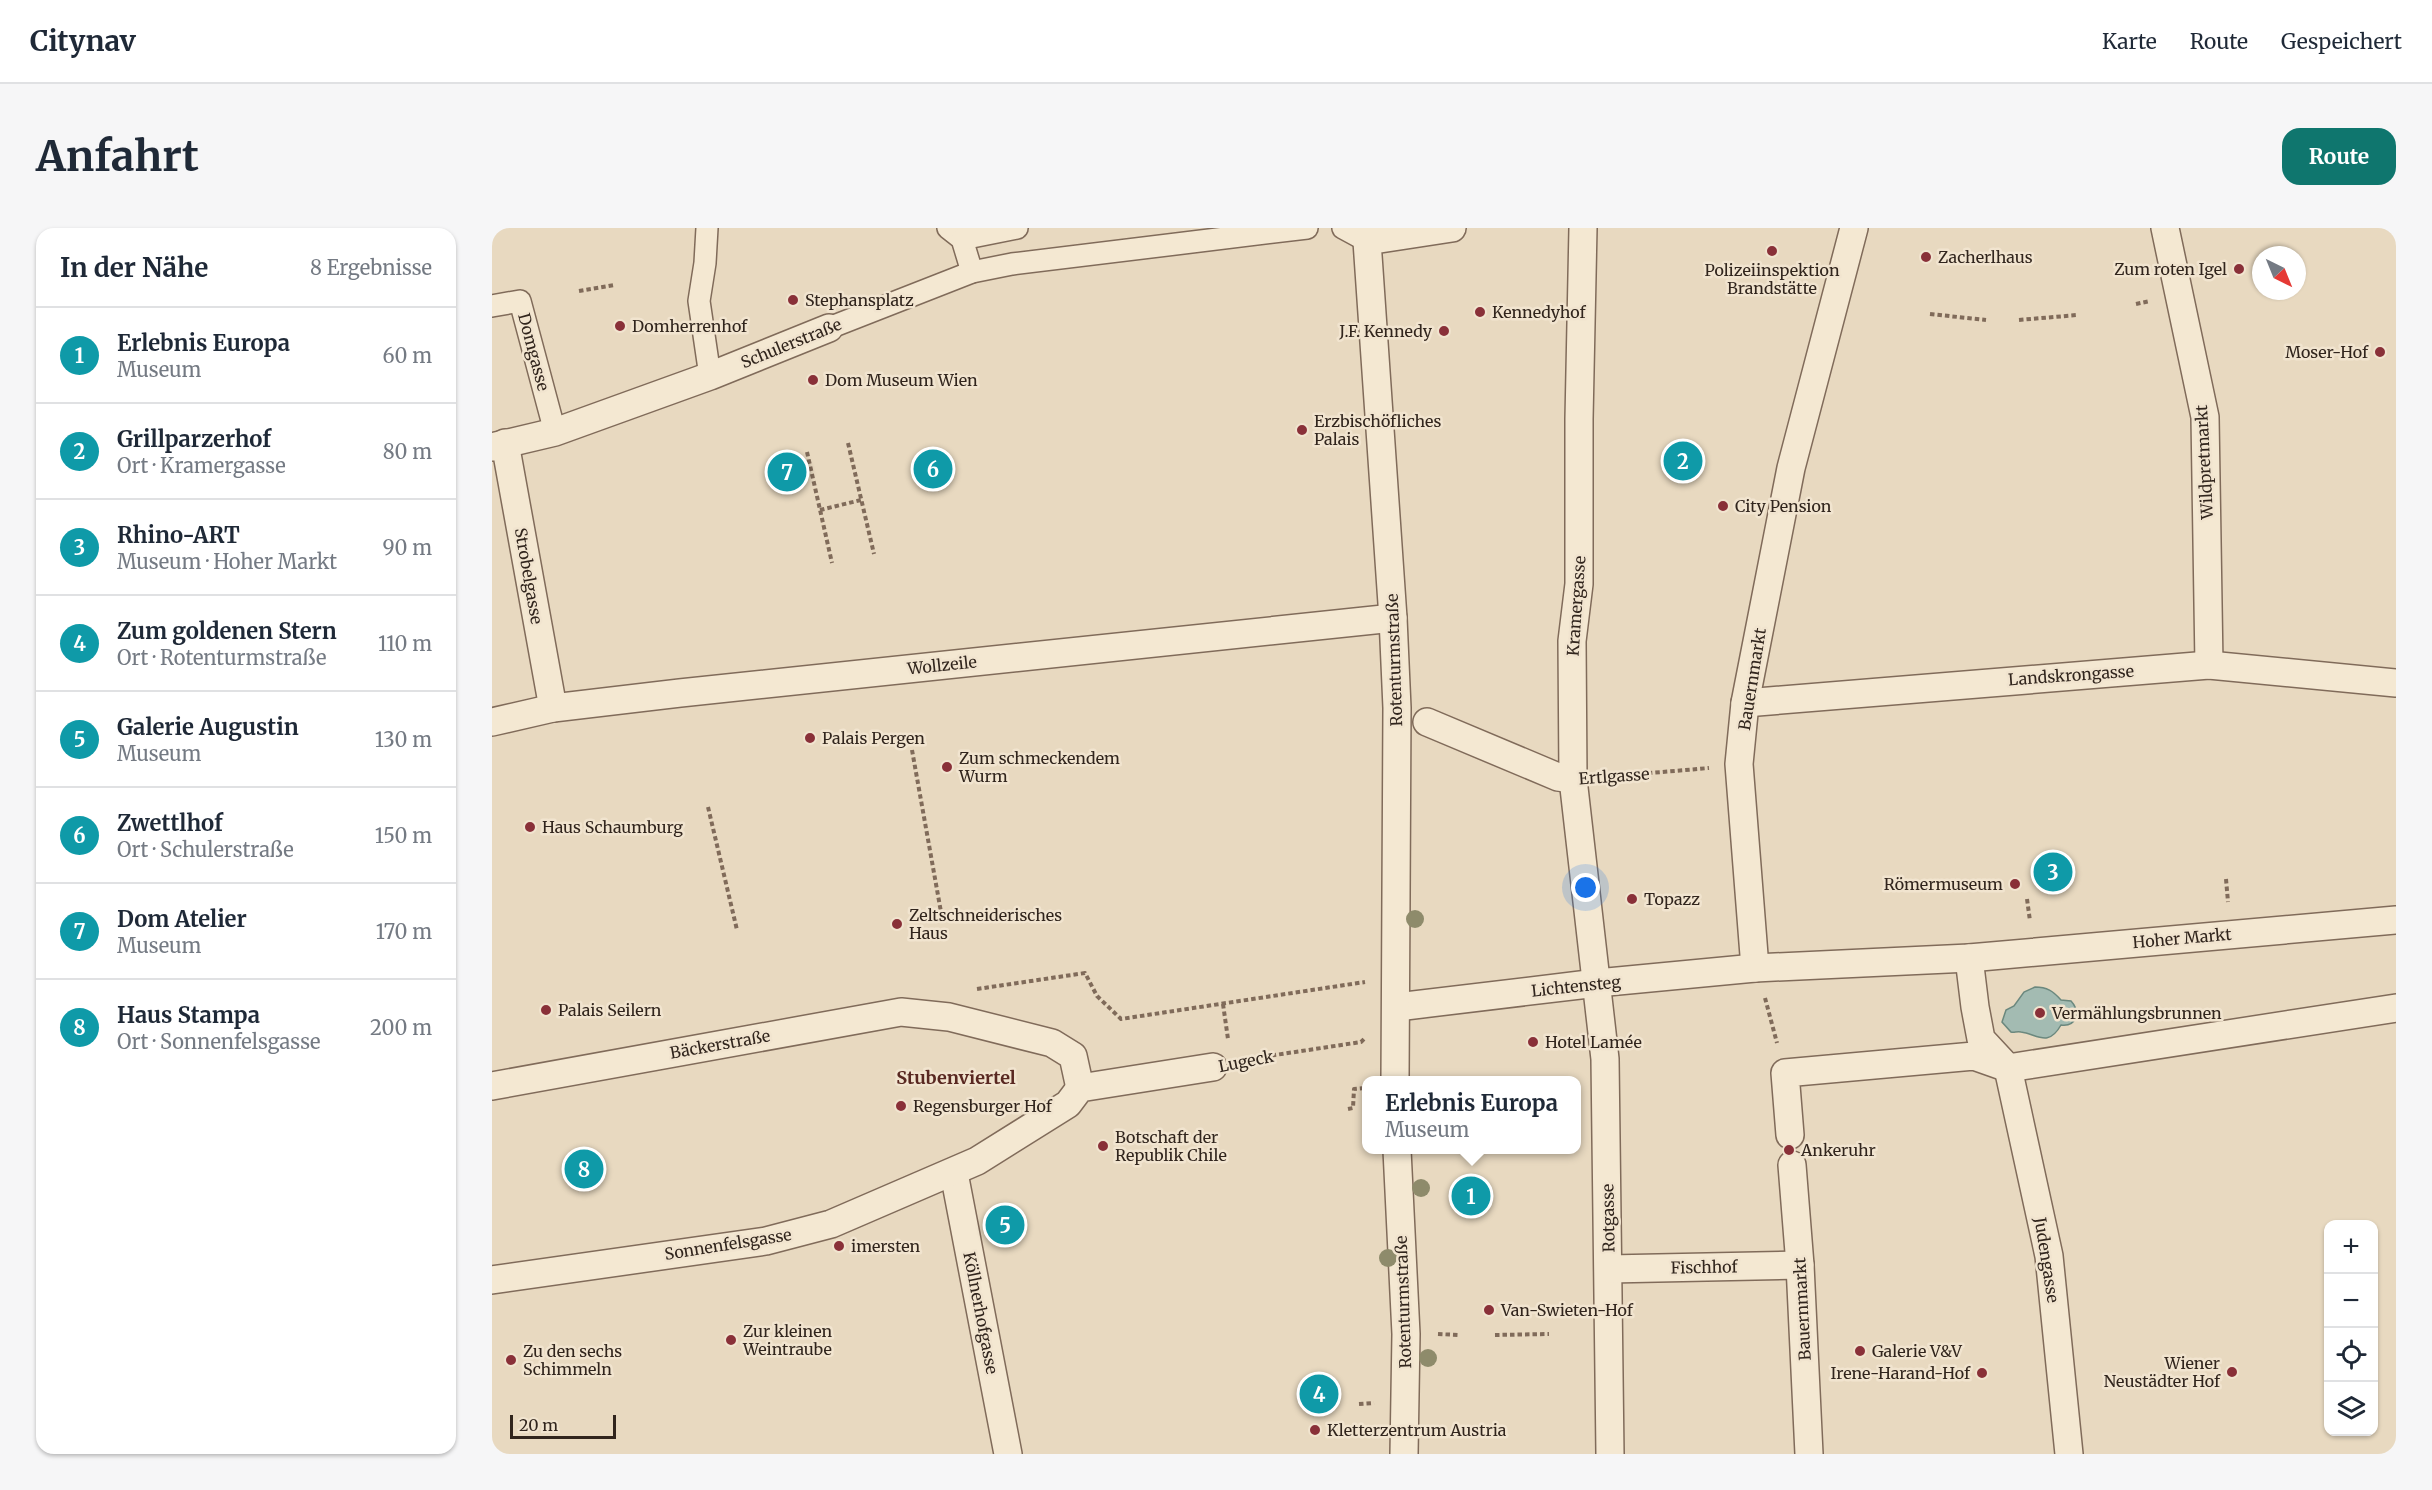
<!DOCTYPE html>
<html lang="de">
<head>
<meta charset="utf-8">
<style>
  :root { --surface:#fff; --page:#f6f6f7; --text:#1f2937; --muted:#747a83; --line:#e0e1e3; --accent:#0f766e }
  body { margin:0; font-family:Merriweather,serif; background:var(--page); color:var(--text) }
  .controls { position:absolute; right:18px; bottom:18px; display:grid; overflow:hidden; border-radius:12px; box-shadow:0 2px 4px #0004 }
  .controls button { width:54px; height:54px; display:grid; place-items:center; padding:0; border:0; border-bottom:2px solid var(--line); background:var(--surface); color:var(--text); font:30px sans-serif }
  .compass { position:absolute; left:1760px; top:18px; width:54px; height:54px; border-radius:50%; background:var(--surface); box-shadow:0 2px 4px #0004; rotate:137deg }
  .scale { position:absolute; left:18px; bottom:15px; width:106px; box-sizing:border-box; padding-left:6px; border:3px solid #31251d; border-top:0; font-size:16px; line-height:21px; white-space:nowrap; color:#31251d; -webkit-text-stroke:4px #f1e4cf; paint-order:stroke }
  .you { position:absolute; left:1094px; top:660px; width:21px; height:21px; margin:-15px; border:4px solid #fff; border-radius:50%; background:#1a73e8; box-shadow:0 0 0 9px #1a73e833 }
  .badge { display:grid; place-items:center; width:39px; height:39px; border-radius:50%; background:var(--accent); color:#fff; font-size:20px; font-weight:700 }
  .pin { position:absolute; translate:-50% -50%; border:3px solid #fff; box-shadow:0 2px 6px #0006 }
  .popup { position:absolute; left:870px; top:848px; width:219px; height:78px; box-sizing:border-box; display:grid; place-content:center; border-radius:12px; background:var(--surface); filter:drop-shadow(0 2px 4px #0005); font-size:20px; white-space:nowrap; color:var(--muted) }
  .popup b { font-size:22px; color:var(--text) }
  .popup::after { content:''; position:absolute; left:50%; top:100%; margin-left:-12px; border:12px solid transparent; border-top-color:var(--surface) }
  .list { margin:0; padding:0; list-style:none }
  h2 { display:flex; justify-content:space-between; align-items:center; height:78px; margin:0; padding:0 24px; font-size:26px }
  h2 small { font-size:20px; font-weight:400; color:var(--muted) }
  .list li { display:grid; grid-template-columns:39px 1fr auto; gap:18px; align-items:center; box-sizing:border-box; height:96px; padding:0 24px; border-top:2px solid var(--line) }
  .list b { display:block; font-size:22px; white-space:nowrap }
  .list p { margin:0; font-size:20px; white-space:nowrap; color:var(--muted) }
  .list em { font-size:20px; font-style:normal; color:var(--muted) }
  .icon { flex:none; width:33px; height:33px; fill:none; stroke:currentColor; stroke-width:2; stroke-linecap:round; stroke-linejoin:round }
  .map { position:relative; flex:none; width:1904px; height:1226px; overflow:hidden; border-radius:18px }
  header { display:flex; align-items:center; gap:36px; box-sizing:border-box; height:84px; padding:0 30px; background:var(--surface); border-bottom:2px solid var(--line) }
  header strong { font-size:28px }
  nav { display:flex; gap:33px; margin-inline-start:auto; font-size:21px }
  .intro { display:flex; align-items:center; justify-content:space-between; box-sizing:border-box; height:144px; padding:0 36px }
  h1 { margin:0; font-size:42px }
  .button { padding:15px 27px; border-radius:18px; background:var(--accent); color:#fff; font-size:21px; font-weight:700 }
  main { display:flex; gap:36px; padding:0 36px }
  aside { flex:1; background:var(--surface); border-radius:18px; box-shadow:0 2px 4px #0004 }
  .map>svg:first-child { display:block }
  .water { fill:#a3bbb2; stroke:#6b887e; stroke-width:1.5 }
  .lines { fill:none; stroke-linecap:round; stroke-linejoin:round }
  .pedestrian-casing { stroke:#806b5a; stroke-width:24 }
  .minor-casing { stroke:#806b5a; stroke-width:30 }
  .path { stroke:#806b5a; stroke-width:4; stroke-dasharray:4.5 3; stroke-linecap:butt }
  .pedestrian { stroke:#f4e8d2; stroke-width:21 }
  .minor { stroke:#f4e8d2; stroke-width:27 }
  .tree { fill:#8e8b6b }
  .poi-dot { fill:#893038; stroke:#f1e4cf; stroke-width:2 }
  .labels { text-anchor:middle; stroke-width:5; stroke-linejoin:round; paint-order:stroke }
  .poi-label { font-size:16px; fill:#31251d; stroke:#f1e4cf; text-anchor:start }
  .street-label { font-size:16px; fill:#31251d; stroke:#f1e4cf }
  .neighbourhood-label { font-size:18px; font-weight:bold; fill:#592821; stroke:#f1e4cf }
</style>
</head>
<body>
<header>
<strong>Citynav</strong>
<nav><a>Karte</a><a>Route</a><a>Gespeichert</a></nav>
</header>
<div class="intro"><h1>Anfahrt</h1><a class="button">Route</a></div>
<main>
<aside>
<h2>In der Nähe<small>8 Ergebnisse</small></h2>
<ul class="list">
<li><span class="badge" style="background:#0f9aa8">1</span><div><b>Erlebnis Europa</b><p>Museum</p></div><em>60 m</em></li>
<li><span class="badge" style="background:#0f9aa8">2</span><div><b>Grillparzerhof</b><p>Ort · Kramergasse</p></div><em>80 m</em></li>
<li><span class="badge" style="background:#0f9aa8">3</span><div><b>Rhino-ART</b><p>Museum · Hoher Markt</p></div><em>90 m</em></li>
<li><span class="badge" style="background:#0f9aa8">4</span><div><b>Zum goldenen Stern</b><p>Ort · Rotenturmstraße</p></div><em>110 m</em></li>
<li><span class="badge" style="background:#0f9aa8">5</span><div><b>Galerie Augustin</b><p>Museum</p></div><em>130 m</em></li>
<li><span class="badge" style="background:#0f9aa8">6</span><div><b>Zwettlhof</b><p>Ort · Schulerstraße</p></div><em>150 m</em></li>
<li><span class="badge" style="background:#0f9aa8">7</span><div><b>Dom Atelier</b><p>Museum</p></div><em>170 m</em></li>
<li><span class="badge" style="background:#0f9aa8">8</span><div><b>Haus Stampa</b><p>Ort · Sonnenfelsgasse</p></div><em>200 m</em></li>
</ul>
</aside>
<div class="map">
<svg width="1904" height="1226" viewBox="0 0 1904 1226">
  <rect width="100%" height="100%" fill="#e8d9c0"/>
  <path class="water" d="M 1543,759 C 1555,759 1561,763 1569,772 L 1579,773 C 1589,784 1584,799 1569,797 C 1556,820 1545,806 1529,804 C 1525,803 1522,805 1519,804 L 1510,794 L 1514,782 L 1522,778 L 1532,764 Z"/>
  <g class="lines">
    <defs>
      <g id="pedestrian">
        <path d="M 215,0 L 213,35 L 207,73 L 218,148"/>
        <path d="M 456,0 L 470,11 L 480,44"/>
        <path d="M 851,0 L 875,13"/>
        <path d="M 470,11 L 525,0"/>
        <path d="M 0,78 L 28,73 L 63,204"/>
        <path d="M 337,100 L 480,44 L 520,36 L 815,0"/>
      </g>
      <g id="minor">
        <path d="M 1091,0 L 1087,191 L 1087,356 L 1080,413 L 1081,551 L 1113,831 L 1118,1226"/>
        <path d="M 1673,0 L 1713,189 L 1717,437"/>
        <path d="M 13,215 L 61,480"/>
        <path d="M 0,219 L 63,204 L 218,148 L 337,100"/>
        <path d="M 1253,475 L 1717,437 L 1904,455"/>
        <path d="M 0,494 L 61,480 L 188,465 L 901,390"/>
        <path d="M 935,494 L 1066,549 L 1081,551"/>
        <path d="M 1477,730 L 1483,779 L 1489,811 L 1516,840 L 1557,1028 L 1577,1226"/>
        <path d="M 1263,740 L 1247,536 L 1253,475 L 1299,240 L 1362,0"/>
        <path d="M 905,779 L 1105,755 L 1263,740 L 1477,730 L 1904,692"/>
        <path d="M 903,852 L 905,480 L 901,390 L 875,13 L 960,0"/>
        <path d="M 0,858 L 409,784 L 457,789 L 560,815 L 581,828 L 588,860"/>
        <path d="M 1298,907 L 1293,845 L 1482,828 L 1516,840 L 1904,780"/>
        <path d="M 905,922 L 914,1106 L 912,1226"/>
        <path d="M 1300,937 L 1308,1037 L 1317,1226"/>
        <path d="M 462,945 L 516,1226"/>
        <path d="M 1117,1041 L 1308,1037"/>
        <path d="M 0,1052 L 274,1013 L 339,996 L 485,933 L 576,876 L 588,860 L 721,839"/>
      </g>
    </defs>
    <use href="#pedestrian" class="pedestrian-casing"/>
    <use href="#minor" class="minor-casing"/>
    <g class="path">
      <path d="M 87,63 L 123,57"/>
      <path d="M 1644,76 L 1658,73"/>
      <path d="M 1438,86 L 1494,92"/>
      <path d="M 1527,92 L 1585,87"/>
      <path d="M 356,215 L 382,326"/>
      <path d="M 315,224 L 340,335"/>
      <path d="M 328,282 L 369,272"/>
      <path d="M 420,522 L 449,684"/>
      <path d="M 1111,549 L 1217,540"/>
      <path d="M 216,579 L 245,702"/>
      <path d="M 1734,651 L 1736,674"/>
      <path d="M 1535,671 L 1538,693"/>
      <path d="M 485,761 L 593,745 L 605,768 L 629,791 L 873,754"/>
      <path d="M 1273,770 L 1285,815"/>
      <path d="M 731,776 L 736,811"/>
      <path d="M 750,832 L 869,814 L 872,811"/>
      <path d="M 856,881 L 861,880 L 862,861 L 873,860"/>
      <path d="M 946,1106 L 966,1107"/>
      <path d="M 1003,1107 L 1057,1106"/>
      <path d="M 867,1176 L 882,1175"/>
    </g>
    <use href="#pedestrian" class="pedestrian"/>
    <use href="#minor" class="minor"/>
  </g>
  <g class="tree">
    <circle cx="923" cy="691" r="9"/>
    <circle cx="929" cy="960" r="9"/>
    <circle cx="896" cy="1030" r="9"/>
    <circle cx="936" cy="1130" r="9"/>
  </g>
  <g class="poi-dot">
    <circle cx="1280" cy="23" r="6"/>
    <circle cx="1434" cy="29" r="6"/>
    <circle cx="1747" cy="41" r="6"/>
    <circle cx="301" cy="72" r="6"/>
    <circle cx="988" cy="84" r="6"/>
    <circle cx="128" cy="98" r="6"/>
    <circle cx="952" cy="103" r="6"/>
    <circle cx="1888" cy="124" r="6"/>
    <circle cx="321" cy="152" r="6"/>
    <circle cx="810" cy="202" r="6"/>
    <circle cx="1231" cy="278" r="6"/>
    <circle cx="318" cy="510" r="6"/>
    <circle cx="455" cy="539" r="6"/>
    <circle cx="38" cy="599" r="6"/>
    <circle cx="1523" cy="656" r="6"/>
    <circle cx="1140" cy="671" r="6"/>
    <circle cx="405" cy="696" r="6"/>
    <circle cx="54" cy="782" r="6"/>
    <circle cx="1548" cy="785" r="6"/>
    <circle cx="1041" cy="814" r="6"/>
    <circle cx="409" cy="878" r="6"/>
    <circle cx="611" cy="918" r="6"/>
    <circle cx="1297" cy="922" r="6"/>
    <circle cx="347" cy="1018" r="6"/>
    <circle cx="997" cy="1082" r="6"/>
    <circle cx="239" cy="1112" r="6"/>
    <circle cx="1368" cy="1123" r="6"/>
    <circle cx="19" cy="1132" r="6"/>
    <circle cx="1740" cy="1144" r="6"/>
    <circle cx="1490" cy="1145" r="6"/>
    <circle cx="823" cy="1202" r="6"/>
  </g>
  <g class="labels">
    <g class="poi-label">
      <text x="1446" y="35">Zacherlhaus</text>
      <text x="1735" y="47" text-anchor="end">Zum roten Igel</text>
      <text x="1280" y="48" text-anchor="middle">Polizeiinspektion<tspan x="1280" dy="18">Brandstätte</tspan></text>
      <text x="313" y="78">Stephansplatz</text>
      <text x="1000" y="90">Kennedyhof</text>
      <text x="140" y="104">Domherrenhof</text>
      <text x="940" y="109" text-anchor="end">J.F. Kennedy</text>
      <text x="1876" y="130" text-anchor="end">Moser-Hof</text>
      <text x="333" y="158">Dom Museum Wien</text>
      <text x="822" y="199">Erzbischöfliches<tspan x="822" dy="18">Palais</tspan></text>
      <text x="1243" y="284">City Pension</text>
      <text x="330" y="516">Palais Pergen</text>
      <text x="467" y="536">Zum schmeckendem<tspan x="467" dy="18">Wurm</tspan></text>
      <text x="50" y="605">Haus Schaumburg</text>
      <text x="1511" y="662" text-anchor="end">Römermuseum</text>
      <text x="1152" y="677">Topazz</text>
      <text x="417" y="693">Zeltschneiderisches<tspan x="417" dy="18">Haus</tspan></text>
      <text x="66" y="788">Palais Seilern</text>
      <text x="1560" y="791">Vermählungsbrunnen</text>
      <text x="1053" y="820">Hotel Lamée</text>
      <text x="421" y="884">Regensburger Hof</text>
      <text x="623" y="915">Botschaft der<tspan x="623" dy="18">Republik Chile</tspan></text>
      <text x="1309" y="928">Ankeruhr</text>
      <text x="359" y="1024">imersten</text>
      <text x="1009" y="1088">Van-Swieten-Hof</text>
      <text x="251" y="1109">Zur kleinen<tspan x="251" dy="18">Weintraube</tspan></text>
      <text x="31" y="1129">Zu den sechs<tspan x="31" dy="18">Schimmeln</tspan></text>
      <text x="1380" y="1129">Galerie V&amp;V</text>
      <text x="1728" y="1141" text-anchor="end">Wiener<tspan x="1728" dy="18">Neustädter Hof</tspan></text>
      <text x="1478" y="1151" text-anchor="end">Irene-Harand-Hof</text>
      <text x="835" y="1208">Kletterzentrum Austria</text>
    </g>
    <g class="street-label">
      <text transform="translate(299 115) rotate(-22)" y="6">Schulerstraße</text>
      <text transform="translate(42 124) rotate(75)" y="6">Domgasse</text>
      <text transform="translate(1712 234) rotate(-93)" y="6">Wildpretmarkt</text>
      <text transform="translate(37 348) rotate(80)" y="6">Strobelgasse</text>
      <text transform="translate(1084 378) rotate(-86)" y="6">Kramergasse</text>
      <text transform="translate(902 432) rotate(-92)" y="6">Rotenturmstraße</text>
      <text transform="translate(450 437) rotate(-6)" y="6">Wollzeile</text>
      <text transform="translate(1579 447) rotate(-4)" y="6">Landskrongasse</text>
      <text transform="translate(1260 451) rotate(-81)" y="6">Bauernmarkt</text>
      <text transform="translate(1122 548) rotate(-4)" y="6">Ertlgasse</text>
      <text transform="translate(1690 710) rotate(-5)" y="6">Hoher Markt</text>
      <text transform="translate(1084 758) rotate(-6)" y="6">Lichtensteg</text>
      <text transform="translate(228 816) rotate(-10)" y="6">Bäckerstraße</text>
      <text transform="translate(754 833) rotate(-11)" y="6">Lugeck</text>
      <text transform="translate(1116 990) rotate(-91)" y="6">Rotgasse</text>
      <text transform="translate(236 1016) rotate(-9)" y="6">Sonnenfelsgasse</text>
      <text transform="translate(1555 1032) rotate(81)" y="6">Judengasse</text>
      <text transform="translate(1212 1039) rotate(-1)" y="6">Fischhof</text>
      <text transform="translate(911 1074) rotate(-92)" y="6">Rotenturmstraße</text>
      <text transform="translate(1310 1081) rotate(-93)" y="6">Bauernmarkt</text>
      <text transform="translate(489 1085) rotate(79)" y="6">Köllnerhofgasse</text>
    </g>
    <g class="neighbourhood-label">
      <text x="464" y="856">Stubenviertel</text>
    </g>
  </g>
</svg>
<div class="controls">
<button>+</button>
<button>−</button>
<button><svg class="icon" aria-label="locate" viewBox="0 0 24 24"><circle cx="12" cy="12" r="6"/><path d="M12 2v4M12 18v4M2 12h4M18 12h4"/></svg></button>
<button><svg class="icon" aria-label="layers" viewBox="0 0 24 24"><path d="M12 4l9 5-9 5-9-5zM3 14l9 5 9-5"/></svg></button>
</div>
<svg class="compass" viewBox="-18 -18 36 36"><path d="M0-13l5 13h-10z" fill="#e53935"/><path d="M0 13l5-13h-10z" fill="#747a83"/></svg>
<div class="scale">20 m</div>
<div class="you"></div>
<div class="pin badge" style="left:979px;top:968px;background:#0f9aa8">1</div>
<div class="popup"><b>Erlebnis Europa</b>Museum</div>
<div class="pin badge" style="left:1191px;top:233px;background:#0f9aa8">2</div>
<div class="pin badge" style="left:1561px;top:644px;background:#0f9aa8">3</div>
<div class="pin badge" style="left:827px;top:1166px;background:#0f9aa8">4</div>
<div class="pin badge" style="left:513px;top:997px;background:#0f9aa8">5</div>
<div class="pin badge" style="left:441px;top:241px;background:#0f9aa8">6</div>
<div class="pin badge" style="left:295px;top:244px;background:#0f9aa8">7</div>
<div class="pin badge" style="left:92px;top:941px;background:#0f9aa8">8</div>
</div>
</main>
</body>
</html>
